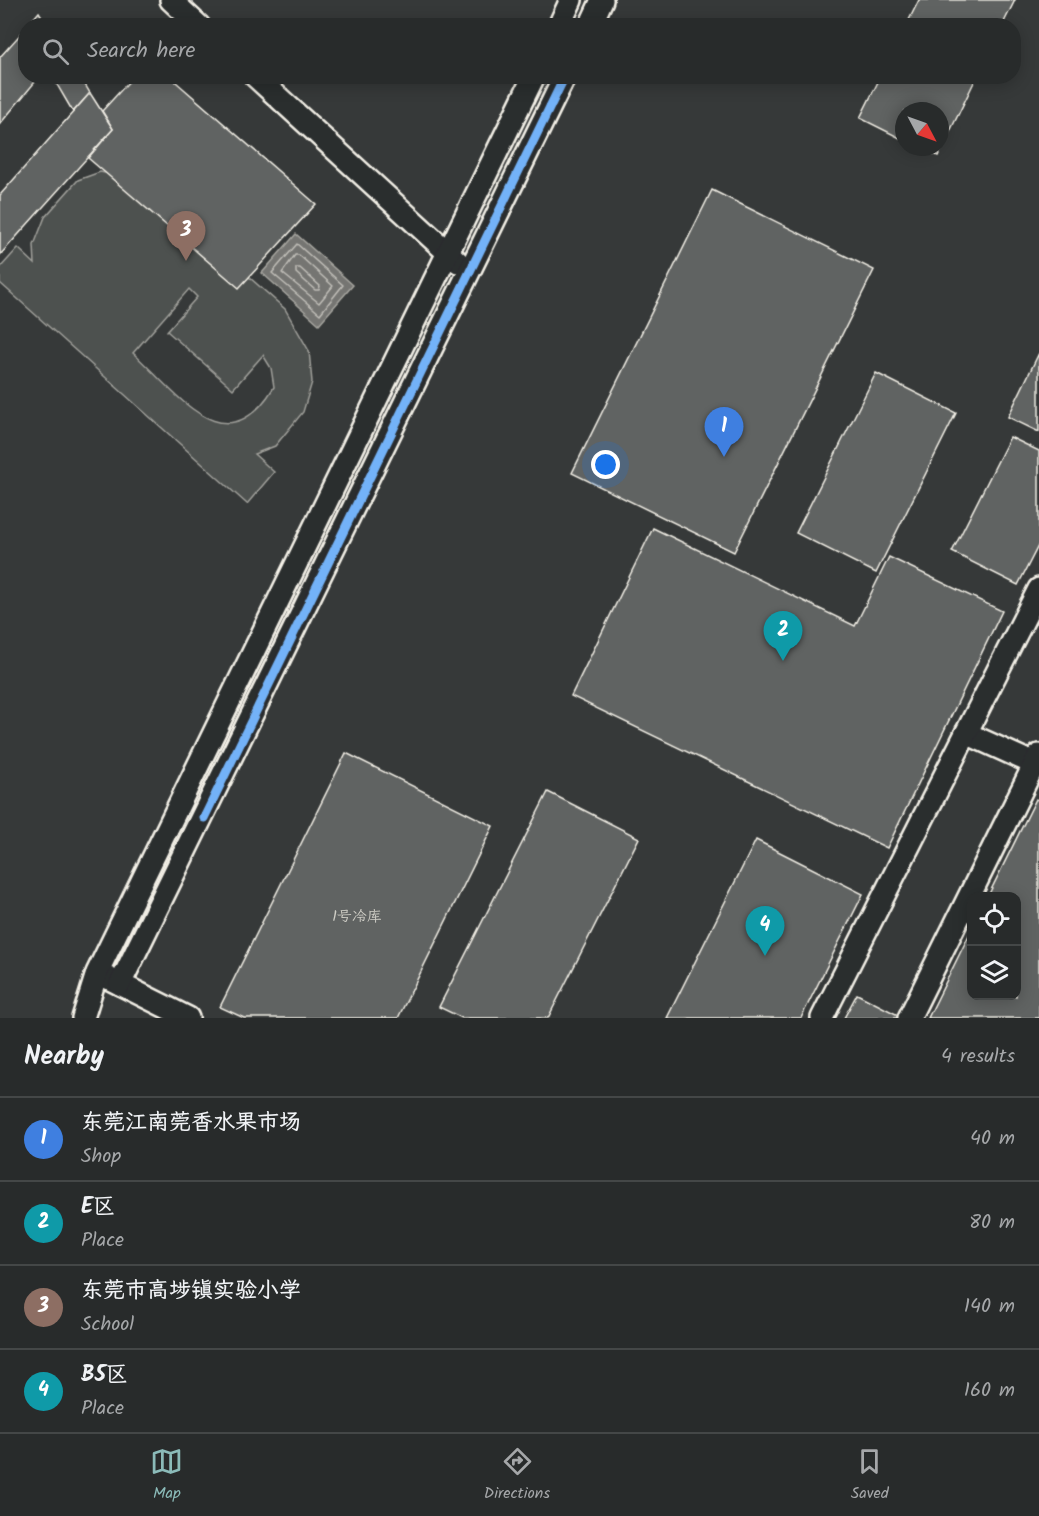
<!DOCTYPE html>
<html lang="en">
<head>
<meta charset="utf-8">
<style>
  :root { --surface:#282b2b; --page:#303333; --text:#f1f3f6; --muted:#a5a7a9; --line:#444747; --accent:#8bbbb9 }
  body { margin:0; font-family:Kalam,"LXGW WenKai TC",sans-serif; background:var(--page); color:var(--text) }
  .controls { position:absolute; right:18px; bottom:18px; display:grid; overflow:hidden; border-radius:12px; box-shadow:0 3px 15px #0003 }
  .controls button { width:54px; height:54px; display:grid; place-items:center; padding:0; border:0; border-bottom:2px solid var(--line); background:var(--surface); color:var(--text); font:30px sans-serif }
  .compass { position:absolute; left:895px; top:102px; width:54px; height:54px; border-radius:50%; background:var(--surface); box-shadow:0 3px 15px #0003; rotate:131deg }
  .you { position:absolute; left:606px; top:465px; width:21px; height:21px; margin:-15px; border:4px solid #fff; border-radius:50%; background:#1a73e8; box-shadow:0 0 0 9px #1a73e833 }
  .badge { display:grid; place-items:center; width:39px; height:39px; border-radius:50%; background:var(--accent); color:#fff; font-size:20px; font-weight:700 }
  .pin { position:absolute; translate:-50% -50px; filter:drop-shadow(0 2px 3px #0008) }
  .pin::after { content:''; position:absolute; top:32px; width:21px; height:18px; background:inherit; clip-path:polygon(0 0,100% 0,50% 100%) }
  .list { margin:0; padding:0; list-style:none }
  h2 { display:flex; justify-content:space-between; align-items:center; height:78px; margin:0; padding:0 24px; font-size:26px }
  h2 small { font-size:20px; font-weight:400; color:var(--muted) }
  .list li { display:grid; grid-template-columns:39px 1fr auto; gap:18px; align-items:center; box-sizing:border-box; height:84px; padding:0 24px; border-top:2px solid var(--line) }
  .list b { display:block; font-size:22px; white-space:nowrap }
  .list p { margin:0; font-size:20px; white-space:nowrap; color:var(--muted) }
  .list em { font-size:20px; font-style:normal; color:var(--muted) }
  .icon { flex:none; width:33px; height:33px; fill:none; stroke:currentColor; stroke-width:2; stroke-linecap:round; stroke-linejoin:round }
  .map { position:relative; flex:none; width:1039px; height:1018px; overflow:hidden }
  .search { position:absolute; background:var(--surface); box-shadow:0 3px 15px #0003; left:18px; right:18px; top:18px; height:66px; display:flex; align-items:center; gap:15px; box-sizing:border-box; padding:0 21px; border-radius:24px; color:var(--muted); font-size:22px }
  .sheet { height:414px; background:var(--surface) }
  nav { display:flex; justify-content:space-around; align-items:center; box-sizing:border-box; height:84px; border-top:2px solid var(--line); background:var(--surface); font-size:16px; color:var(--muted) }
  nav a { display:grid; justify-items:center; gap:3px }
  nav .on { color:var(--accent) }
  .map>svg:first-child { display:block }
  .green { fill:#4e514f; stroke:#a1a19c; stroke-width:1.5; fill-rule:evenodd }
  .water { fill:#757572; stroke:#a8a7a1; stroke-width:1.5 }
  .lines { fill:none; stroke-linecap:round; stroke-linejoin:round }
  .shore { stroke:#c1bfb9; stroke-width:1.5 }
  .building { fill:#616362; stroke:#f4f1e8; stroke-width:1.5 }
  .minor-casing { stroke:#f4f1e8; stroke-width:26 }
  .minor { stroke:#2a2d2e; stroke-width:21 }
  .cycleway-casing { stroke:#2a2d2e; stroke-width:13 }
  .cycleway { stroke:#73b2f8; stroke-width:9 }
  .labels { text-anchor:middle; stroke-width:6; stroke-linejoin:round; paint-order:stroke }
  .number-label { font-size:15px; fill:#cfcec6 }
</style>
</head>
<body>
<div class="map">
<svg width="1039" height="1018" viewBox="0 0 1039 1018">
  <rect width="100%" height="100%" fill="#363939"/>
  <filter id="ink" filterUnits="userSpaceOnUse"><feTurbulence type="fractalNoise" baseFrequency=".0167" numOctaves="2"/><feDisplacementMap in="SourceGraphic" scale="12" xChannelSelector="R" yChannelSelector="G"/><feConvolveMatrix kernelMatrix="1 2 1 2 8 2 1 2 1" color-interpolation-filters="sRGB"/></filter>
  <g filter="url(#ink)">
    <path class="green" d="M 100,172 L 130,178 L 159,197 L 285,309 L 309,351 L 312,382 L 303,412 L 275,446 L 254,454 L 274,472 L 247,504 L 0,283 L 0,268 L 18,248 L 35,264 L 34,245 L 45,217 L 78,180 ZM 189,289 L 197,297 L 167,331 L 233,389 L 263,355 L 271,368 L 274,387 C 226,467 178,394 133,353 Z"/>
    <path class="water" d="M 296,234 L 353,285 L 319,324 L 262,273 Z"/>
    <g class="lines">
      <g class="shore">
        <path d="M 297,244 L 343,285 L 320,314 L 272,273 Z"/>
        <path d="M 295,255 L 299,255 L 333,286 L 319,303 L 282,273 Z"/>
        <path d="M 300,268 L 320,286 L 319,290 L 315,290 L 296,273 L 296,268 Z"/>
      </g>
    </g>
    <g class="building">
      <path d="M 919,0 L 1015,0 L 1002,26 L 906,26 Z"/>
      <path d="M 39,12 L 48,26 L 27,26 Z"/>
      <path d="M 26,28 L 26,76 L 40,76 L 0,124 L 0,57 Z"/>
      <path d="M 52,76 L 80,76 L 90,93 L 73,112 Z"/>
      <path d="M 134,76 L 169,76 L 316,204 L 239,288 L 88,158 L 113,129 L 102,111 Z"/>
      <path d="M 881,76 L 977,76 L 938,156 L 919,147 L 940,147 L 940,111 L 904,111 L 904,140 L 860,118 Z"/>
      <path d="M 90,93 L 113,129 L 0,255 L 0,195 Z"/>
      <path d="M 712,190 L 874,270 L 734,552 L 572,473 Z"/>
      <path d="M 1039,353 L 1039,432 L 1008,417 Z"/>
      <path d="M 876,373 L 956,413 L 876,573 L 796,533 Z"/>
      <path d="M 1010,437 L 1039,451 L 1039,544 L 1018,585 L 952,552 Z"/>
      <path d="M 653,528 L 855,626 L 889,557 L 1002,611 L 887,848 L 571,696 Z"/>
      <path d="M 346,753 L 493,826 L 398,1018 L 244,1018 L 220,1007 Z"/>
      <path d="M 548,792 L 639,838 L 548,1018 L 462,1018 L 439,1007 Z"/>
      <path d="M 1036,799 L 1039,801 L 1039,1018 L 928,1018 L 972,929 L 972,996 L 1016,996 L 1016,896 L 988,896 Z"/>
      <path d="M 756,840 L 863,894 L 801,1018 L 667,1018 Z"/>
      <path d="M 857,994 L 900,1016 L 899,1018 L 844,1018 Z"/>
    </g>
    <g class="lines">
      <defs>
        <g id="minor">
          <path d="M 171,0 L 199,26"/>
          <path d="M 559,26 L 571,0"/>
          <path d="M 590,26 L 602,0"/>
          <path d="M 255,76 L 458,262"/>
          <path d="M 966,733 L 1039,766"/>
          <path d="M 108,978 L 188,1018"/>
          <path d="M 120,984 L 565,76"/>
          <path d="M 83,1018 L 97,973 L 534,76"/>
          <path d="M 822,1018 L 1039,589"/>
          <path d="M 909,1018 L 1039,755"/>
        </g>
      </defs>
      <use href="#minor" class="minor-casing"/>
      <use href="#minor" class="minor"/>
      <defs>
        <path id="cycleway" d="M 204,818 L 565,76"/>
      </defs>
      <use href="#cycleway" class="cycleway-casing"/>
      <use href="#cycleway" class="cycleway"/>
    </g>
  </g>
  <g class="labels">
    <g class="number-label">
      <text x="357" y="921">1号冷库</text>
    </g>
  </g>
</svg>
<div class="controls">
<button><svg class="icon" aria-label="locate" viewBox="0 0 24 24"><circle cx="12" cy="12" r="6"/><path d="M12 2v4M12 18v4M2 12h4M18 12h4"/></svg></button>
<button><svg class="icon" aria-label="layers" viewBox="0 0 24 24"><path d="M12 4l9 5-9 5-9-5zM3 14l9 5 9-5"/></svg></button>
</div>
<svg class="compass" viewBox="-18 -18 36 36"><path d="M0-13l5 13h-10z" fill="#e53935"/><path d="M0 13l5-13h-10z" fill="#a5a7a9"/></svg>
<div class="you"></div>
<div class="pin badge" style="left:724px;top:457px;background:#3f7fe0">1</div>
<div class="pin badge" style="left:783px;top:661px;background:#0f9aa8">2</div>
<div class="pin badge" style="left:186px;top:261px;background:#8d6e63">3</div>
<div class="pin badge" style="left:765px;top:956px;background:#0f9aa8">4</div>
<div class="search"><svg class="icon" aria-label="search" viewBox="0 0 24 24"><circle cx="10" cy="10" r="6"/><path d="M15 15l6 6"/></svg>Search here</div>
</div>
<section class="sheet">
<h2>Nearby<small>4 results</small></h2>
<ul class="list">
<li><span class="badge" style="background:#3f7fe0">1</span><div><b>东莞江南莞香水果市场</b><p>Shop</p></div><em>40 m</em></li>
<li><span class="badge" style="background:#0f9aa8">2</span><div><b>E区</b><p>Place</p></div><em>80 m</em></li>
<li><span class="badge" style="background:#8d6e63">3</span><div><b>东莞市高埗镇实验小学</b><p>School</p></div><em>140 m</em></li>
<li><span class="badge" style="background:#0f9aa8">4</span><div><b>B5区</b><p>Place</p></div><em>160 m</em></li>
</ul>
</section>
<nav>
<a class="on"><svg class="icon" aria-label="map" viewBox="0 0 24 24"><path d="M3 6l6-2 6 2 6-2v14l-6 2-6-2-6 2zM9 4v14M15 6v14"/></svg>Map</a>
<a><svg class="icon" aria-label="directions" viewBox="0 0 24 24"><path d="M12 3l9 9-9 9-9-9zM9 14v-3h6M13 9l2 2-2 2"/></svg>Directions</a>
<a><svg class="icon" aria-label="saved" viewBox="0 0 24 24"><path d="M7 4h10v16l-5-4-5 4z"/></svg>Saved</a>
</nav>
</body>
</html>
